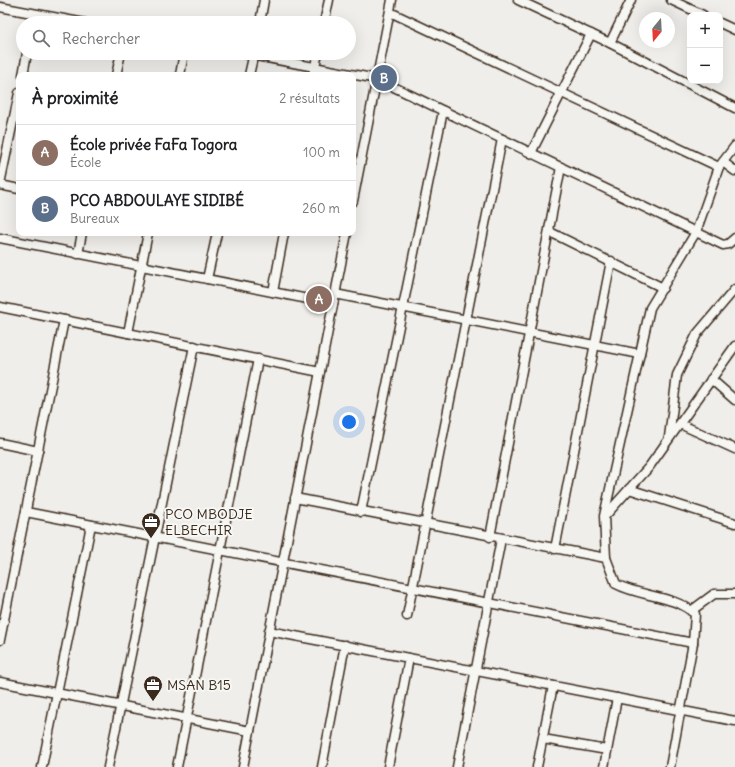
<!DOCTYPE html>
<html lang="fr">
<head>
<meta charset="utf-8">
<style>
  :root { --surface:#fff; --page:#f2f2f2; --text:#202124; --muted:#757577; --line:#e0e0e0; --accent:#d93025 }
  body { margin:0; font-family:Delius,sans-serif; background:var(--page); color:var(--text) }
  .controls { position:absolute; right:12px; top:12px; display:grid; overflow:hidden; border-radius:8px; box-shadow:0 4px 16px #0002 }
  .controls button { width:36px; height:36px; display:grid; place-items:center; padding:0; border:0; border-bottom:1px solid var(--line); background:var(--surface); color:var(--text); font:20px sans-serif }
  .compass { position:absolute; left:639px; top:12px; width:36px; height:36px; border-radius:50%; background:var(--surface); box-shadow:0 4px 16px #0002; rotate:198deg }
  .you { position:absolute; left:349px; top:422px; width:14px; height:14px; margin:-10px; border:3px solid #fff; border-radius:50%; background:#1a73e8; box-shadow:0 0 0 6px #1a73e833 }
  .badge { display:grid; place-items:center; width:26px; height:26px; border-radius:50%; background:var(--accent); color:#fff; font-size:13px; font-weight:700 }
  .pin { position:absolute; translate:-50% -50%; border:2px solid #fff; box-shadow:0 1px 4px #0006 }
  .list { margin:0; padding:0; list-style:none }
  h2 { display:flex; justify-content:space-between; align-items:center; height:52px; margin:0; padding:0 16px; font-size:17px }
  h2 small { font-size:13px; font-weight:400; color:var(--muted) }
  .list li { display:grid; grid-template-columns:26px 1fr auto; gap:12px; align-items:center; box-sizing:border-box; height:56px; padding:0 16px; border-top:1px solid var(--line) }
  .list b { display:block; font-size:15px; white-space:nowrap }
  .list p { margin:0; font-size:13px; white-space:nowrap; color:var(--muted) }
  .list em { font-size:13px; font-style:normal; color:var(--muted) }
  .icon { flex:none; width:22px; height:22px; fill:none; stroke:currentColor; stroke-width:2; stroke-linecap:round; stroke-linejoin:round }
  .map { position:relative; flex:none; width:735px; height:767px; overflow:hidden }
  .search { position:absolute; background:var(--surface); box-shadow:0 4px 16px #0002; left:16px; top:16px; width:340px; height:44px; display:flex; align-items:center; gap:10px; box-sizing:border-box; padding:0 14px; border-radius:22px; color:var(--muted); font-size:15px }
  .panel { position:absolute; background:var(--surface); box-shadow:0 4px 16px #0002; left:16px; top:72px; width:340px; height:164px; border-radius:8px }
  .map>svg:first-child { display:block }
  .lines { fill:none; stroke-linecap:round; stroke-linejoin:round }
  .minor-casing { stroke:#3b2a1e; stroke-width:11 }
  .minor { stroke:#f6f6f2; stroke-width:8 }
  .labels { text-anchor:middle; stroke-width:4; stroke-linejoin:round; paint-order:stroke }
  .poi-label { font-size:14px; fill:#3b2a1e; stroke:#f6f6f2; text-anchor:start }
</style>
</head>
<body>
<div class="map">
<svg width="735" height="767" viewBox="0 0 735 767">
  <rect width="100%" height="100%" fill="#efeeea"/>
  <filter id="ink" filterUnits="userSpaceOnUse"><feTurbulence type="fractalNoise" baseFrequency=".025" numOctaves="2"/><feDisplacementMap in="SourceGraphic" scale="8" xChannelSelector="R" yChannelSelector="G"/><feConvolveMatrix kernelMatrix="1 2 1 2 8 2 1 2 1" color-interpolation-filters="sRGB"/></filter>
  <g filter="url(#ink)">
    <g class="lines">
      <defs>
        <g id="minor">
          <path d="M 518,0 L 610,43 L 735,108"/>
          <path d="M 671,0 L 703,15"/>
          <path d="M 0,7 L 85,23"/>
          <path d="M 390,12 L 719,167"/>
          <path d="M 33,23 L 35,14"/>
          <path d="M 260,23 L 264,0"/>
          <path d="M 324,23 L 329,0"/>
          <path d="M 720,23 L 735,30"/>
          <path d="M 610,43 L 631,0"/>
          <path d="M 241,53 L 377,79 L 723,245 L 728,244 L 735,238"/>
          <path d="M 23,75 L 27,53"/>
          <path d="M 116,75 L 121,53"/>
          <path d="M 180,75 L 184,53"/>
          <path d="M 249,75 L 254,53"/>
          <path d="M 313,75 L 318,53"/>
          <path d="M 531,153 L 591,34"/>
          <path d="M 723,162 L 735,171"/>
          <path d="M 0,184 L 19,93"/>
          <path d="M 0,185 L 19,189"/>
          <path d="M 353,201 L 392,0"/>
          <path d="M 550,232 L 663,288"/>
          <path d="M 0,238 L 333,304"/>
          <path d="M 78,254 L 82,233"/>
          <path d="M 207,279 L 217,233"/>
          <path d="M 273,292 L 284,233"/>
          <path d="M 335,294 L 640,354"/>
          <path d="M 0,307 L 320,372"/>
          <path d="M 128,333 L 148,233"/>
          <path d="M 711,379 L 735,400"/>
          <path d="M 680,424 L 735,449"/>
          <path d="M 669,437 L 677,375 L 697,334 L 735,289"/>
          <path d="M 0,443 L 38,451"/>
          <path d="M 629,489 L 735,523"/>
          <path d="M 295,498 L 606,558"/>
          <path d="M 26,512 L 693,643"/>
          <path d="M 361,512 L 443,111"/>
          <path d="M 605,516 L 649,467 L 735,346"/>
          <path d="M 490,537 L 561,167"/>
          <path d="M 555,549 L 611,261"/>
          <path d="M 691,611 L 714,594 L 735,594"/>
          <path d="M 407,616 L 502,139"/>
          <path d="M 269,631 L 735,721"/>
          <path d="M 0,640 L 64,320"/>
          <path d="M 0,682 L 250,731"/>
          <path d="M 543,739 L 607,750"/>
          <path d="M 42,767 L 91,525"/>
          <path d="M 108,767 L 194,346"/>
          <path d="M 177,767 L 258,359"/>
          <path d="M 243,767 L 347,233"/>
          <path d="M 322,767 L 345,645"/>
          <path d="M 388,767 L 409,658"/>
          <path d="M 457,767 L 501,539"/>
          <path d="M 537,767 L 553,686"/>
          <path d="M 604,767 L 617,698"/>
          <path d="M 670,767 L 693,643 L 695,614 C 675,595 640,597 616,584 L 606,558 L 604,516 L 650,308 L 696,232 L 719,167 L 735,146"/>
        </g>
      </defs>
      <use href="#minor" class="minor-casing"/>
      <use href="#minor" class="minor"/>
    </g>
  </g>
  <defs>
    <symbol id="office-pin" viewBox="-11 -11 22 30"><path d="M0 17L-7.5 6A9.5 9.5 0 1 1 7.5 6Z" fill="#3b2a1e" stroke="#f6f6f2"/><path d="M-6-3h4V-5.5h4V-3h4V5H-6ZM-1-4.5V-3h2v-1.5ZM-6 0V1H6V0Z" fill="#fff"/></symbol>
  </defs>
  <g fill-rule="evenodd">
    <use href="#office-pin" x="140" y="511" width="22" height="30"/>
    <use href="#office-pin" x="142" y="674" width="22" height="30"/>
  </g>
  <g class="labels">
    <g class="poi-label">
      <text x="165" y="519">PCO MBODJE<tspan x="165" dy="16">ELBECHIR</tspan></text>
      <text x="167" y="690">MSAN B15</text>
    </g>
  </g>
</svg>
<div class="controls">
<button>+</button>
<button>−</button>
</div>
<svg class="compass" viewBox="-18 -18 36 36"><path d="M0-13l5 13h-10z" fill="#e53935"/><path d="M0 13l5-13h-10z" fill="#757577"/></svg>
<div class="you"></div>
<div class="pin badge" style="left:319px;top:299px;background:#8d6e63">A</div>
<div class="pin badge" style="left:384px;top:78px;background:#5c6f8a">B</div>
<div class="search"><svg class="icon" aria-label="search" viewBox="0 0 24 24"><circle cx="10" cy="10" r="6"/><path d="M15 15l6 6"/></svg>Rechercher</div>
<section class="panel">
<h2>À proximité<small>2 résultats</small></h2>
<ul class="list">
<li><span class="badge" style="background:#8d6e63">A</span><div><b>École privée FaFa Togora</b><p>École</p></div><em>100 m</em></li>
<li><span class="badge" style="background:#5c6f8a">B</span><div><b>PCO ABDOULAYE SIDIBÉ</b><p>Bureaux</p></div><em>260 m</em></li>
</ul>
</section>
</div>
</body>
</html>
